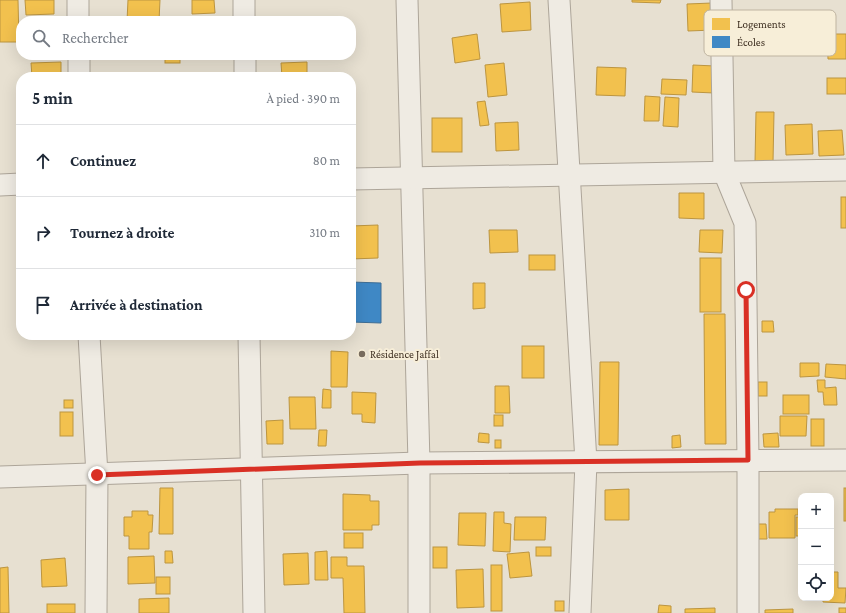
<!DOCTYPE html>
<html lang="fr">
<head>
<meta charset="utf-8">
<style>
  :root { --surface:#fff; --page:#f6f6f7; --text:#1f2937; --muted:#747a83; --line:#e0e1e3 }
  body { margin:0; font-family:"Crimson Pro",serif; background:var(--page); color:var(--text) }
  .controls { position:absolute; right:12px; bottom:12px; display:grid; overflow:hidden; border-radius:8px; box-shadow:0 4px 16px #0002 }
  .controls button { width:36px; height:36px; display:grid; place-items:center; padding:0; border:0; border-bottom:1px solid var(--line); background:var(--surface); color:var(--text); font:20px sans-serif }
  .stop { position:absolute; width:12px; height:12px; margin:-9px; border:3px solid #d93025; border-radius:50%; background:#fff }
  .stop.end { background:#d93025; border-color:#fff; box-shadow:0 1px 4px #0008 }
  .list { margin:0; padding:0; list-style:none }
  h2 { display:flex; justify-content:space-between; align-items:center; height:52px; margin:0; padding:0 16px; font-size:17px }
  h2 small { font-size:13px; font-weight:400; color:var(--muted) }
  .list li { display:grid; grid-template-columns:26px 1fr auto; gap:12px; align-items:center; box-sizing:border-box; height:72px; padding:0 16px; border-top:1px solid var(--line) }
  .list b { display:block; font-size:15px; white-space:nowrap }
  .list em { font-size:13px; font-style:normal; color:var(--muted) }
  .icon { flex:none; width:22px; height:22px; fill:none; stroke:currentColor; stroke-width:2; stroke-linecap:round; stroke-linejoin:round }
  .map { position:relative; flex:none; width:846px; height:613px; overflow:hidden }
  .search { position:absolute; background:var(--surface); box-shadow:0 4px 16px #0002; left:16px; top:16px; width:340px; height:44px; display:flex; align-items:center; gap:10px; box-sizing:border-box; padding:0 14px; border-radius:16px; color:var(--muted); font-size:15px }
  .panel { position:absolute; background:var(--surface); box-shadow:0 4px 16px #0002; left:16px; top:72px; width:340px; height:268px; border-radius:16px }
  .map>svg:first-child { display:block }
  .homes { fill:#f2c14e; stroke:#bc9540 }
  .schools { fill:#3f88c5; stroke:#3e6d94 }
  .lines { fill:none; stroke-linecap:round; stroke-linejoin:round }
  .minor-casing { stroke:#ada599; stroke-width:23 }
  .minor { stroke:#efebe3; stroke-width:21 }
  .route { stroke:#d93025; stroke-width:5 }
  .poi-dot { fill:#786c5e; stroke:#f7eed8; stroke-width:1.5 }
  .labels { text-anchor:middle; stroke-width:4; stroke-linejoin:round; paint-order:stroke }
  .poi-label { font-size:11px; fill:#3d2e20; stroke:#f7eed8; text-anchor:start }
  .key { fill:#f7eed8; stroke:#bfb4a1; stroke-width:1 }
  .key-label { font-size:11px; fill:#3d2e20 }
</style>
</head>
<body>
<div class="map">
<svg width="846" height="613" viewBox="0 0 846 613">
  <rect width="100%" height="100%" fill="#e7e0d1"/>
  <g class="homes">
    <path d="M 0,0 L 18,0 L 19,42 L 0,42 Z"/>
    <path d="M 25,0 L 54,0 L 54,14 L 26,15 Z"/>
    <path d="M 128,0 L 160,0 L 159,21 L 127,21 Z"/>
    <path d="M 192,0 L 214,0 L 215,13 L 192,14 Z"/>
    <path d="M 632,0 L 661,0 L 660,3 L 632,2 Z"/>
    <path d="M 530,2 L 531,30 L 502,32 L 500,4 Z"/>
    <path d="M 712,3 L 714,30 L 688,31 L 687,4 Z"/>
    <path d="M 477,34 L 480,59 L 455,63 L 452,38 Z"/>
    <path d="M 827,34 L 846,34 L 846,59 L 828,59 Z"/>
    <rect x="165" y="55" width="15" height="8"/>
    <path d="M 61,62 L 61,77 L 32,77 L 31,63 Z"/>
    <path d="M 307,62 L 307,77 L 282,77 L 281,63 Z"/>
    <path d="M 504,63 L 507,95 L 488,97 L 485,65 Z"/>
    <path d="M 693,65 L 715,66 L 714,93 L 692,92 Z"/>
    <path d="M 597,67 L 626,68 L 625,96 L 596,95 Z"/>
    <rect x="827" y="78" width="19" height="16"/>
    <path d="M 662,79 L 687,80 L 686,95 L 661,94 Z"/>
    <path d="M 645,96 L 660,97 L 659,121 L 644,121 Z"/>
    <path d="M 665,97 L 679,98 L 678,127 L 663,126 Z"/>
    <path d="M 485,101 L 489,125 L 480,126 L 477,102 Z"/>
    <path d="M 756,112 L 774,112 L 773,162 L 755,162 Z"/>
    <rect x="432" y="118" width="30" height="34"/>
    <path d="M 518,122 L 519,150 L 496,151 L 495,123 Z"/>
    <path d="M 812,124 L 813,154 L 786,155 L 785,125 Z"/>
    <path d="M 842,130 L 844,155 L 819,156 L 818,131 Z"/>
    <path d="M 679,193 L 704,193 L 704,219 L 679,218 Z"/>
    <rect x="841" y="197" width="5" height="31"/>
    <path d="M 378,225 L 378,258 L 351,259 L 351,226 Z"/>
    <path d="M 489,230 L 517,230 L 518,252 L 490,253 Z"/>
    <path d="M 700,230 L 723,230 L 722,253 L 699,252 Z"/>
    <rect x="529" y="255" width="26" height="15"/>
    <rect x="700" y="258" width="21" height="54"/>
    <path d="M 473,283 L 485,283 L 485,308 L 473,309 Z"/>
    <path d="M 704,314 L 725,314 L 726,444 L 705,444 Z"/>
    <path d="M 762,321 L 773,321 L 774,332 L 762,332 Z"/>
    <rect x="522" y="346" width="22" height="32"/>
    <path d="M 331,351 L 348,352 L 347,387 L 331,387 Z"/>
    <path d="M 600,362 L 619,362 L 618,445 L 599,445 Z"/>
    <path d="M 800,363 L 819,363 L 819,376 L 800,377 Z"/>
    <path d="M 826,364 L 846,365 L 846,379 L 825,377 Z"/>
    <path d="M 817,380 L 825,380 L 825,388 L 836,387 L 837,405 L 824,405 L 823,392 L 818,392 Z"/>
    <rect x="758" y="382" width="9" height="14"/>
    <path d="M 495,386 L 509,386 L 510,413 L 495,413 Z"/>
    <path d="M 323,389 L 331,390 L 331,408 L 322,408 Z"/>
    <path d="M 352,392 L 376,393 L 375,423 L 362,422 L 362,414 L 352,414 Z"/>
    <rect x="783" y="395" width="26" height="19"/>
    <path d="M 289,397 L 315,397 L 316,429 L 290,429 Z"/>
    <rect x="64" y="400" width="9" height="8"/>
    <rect x="60" y="412" width="13" height="24"/>
    <rect x="494" y="415" width="9" height="11"/>
    <path d="M 780,416 L 807,416 L 806,436 L 780,436 Z"/>
    <rect x="811" y="419" width="13" height="27"/>
    <path d="M 283,420 L 283,444 L 267,444 L 266,421 Z"/>
    <path d="M 319,430 L 327,430 L 326,446 L 318,446 Z"/>
    <path d="M 479,433 L 489,434 L 489,443 L 478,442 Z"/>
    <path d="M 778,433 L 779,447 L 764,447 L 763,434 Z"/>
    <path d="M 680,435 L 681,447 L 672,448 L 672,436 Z"/>
    <rect x="495" y="440" width="6" height="8"/>
    <path d="M 160,488 L 173,488 L 173,534 L 159,534 Z"/>
    <rect x="844" y="488" width="2" height="33"/>
    <path d="M 629,489 L 629,520 L 605,520 L 605,490 Z"/>
    <path d="M 343,494 L 370,495 L 370,501 L 379,501 L 379,525 L 372,525 L 372,530 L 343,530 Z"/>
    <path d="M 775,509 L 798,509 L 798,515 L 795,515 L 795,538 L 769,538 L 769,512 L 775,512 Z"/>
    <path d="M 132,511 L 148,511 L 148,515 L 153,515 L 152,532 L 149,532 L 149,549 L 129,549 L 129,536 L 124,536 L 124,517 L 132,517 Z"/>
    <path d="M 494,512 L 504,512 L 504,523 L 511,524 L 510,552 L 493,551 Z"/>
    <path d="M 459,513 L 486,513 L 485,546 L 458,545 Z"/>
    <path d="M 515,517 L 546,517 L 545,540 L 514,540 Z"/>
    <rect x="796" y="517" width="5" height="19"/>
    <path d="M 757,524 L 766,524 L 767,539 L 758,539 Z"/>
    <rect x="344" y="533" width="19" height="15"/>
    <rect x="433" y="547" width="14" height="21"/>
    <rect x="536" y="547" width="15" height="9"/>
    <path d="M 165,551 L 172,551 L 173,563 L 165,563 Z"/>
    <path d="M 327,551 L 328,580 L 315,580 L 315,552 Z"/>
    <path d="M 529,552 L 532,576 L 510,578 L 507,554 Z"/>
    <path d="M 308,553 L 309,584 L 284,585 L 283,554 Z"/>
    <path d="M 154,556 L 155,583 L 128,584 L 128,557 Z"/>
    <path d="M 331,557 L 347,557 L 347,566 L 364,566 L 365,613 L 344,613 L 343,578 L 331,578 Z"/>
    <path d="M 65,558 L 67,586 L 42,587 L 41,560 Z"/>
    <rect x="491" y="565" width="11" height="46"/>
    <path d="M 8,567 L 9,613 L 0,613 L 0,568 Z"/>
    <path d="M 483,569 L 484,607 L 457,608 L 456,570 Z"/>
    <path d="M 831,572 L 838,572 L 838,588 L 846,588 L 845,603 L 823,602 L 823,598 L 831,598 Z"/>
    <rect x="156" y="577" width="14" height="17"/>
    <path d="M 169,598 L 169,613 L 139,613 L 139,599 Z"/>
    <rect x="555" y="601" width="9" height="10"/>
    <rect x="47" y="604" width="28" height="9"/>
    <path d="M 659,605 L 671,606 L 671,613 L 658,613 Z"/>
    <path d="M 715,608 L 715,613 L 685,613 L 685,609 Z"/>
    <rect x="839" y="608" width="7" height="5"/>
    <path d="M 793,609 L 793,613 L 765,613 L 765,610 Z"/>
  </g>
  <path class="schools" d="M 351,282 L 381,283 L 381,323 L 351,322 Z"/>
  <g class="lines">
    <defs>
      <g id="minor">
        <path d="M 78,0 L 78,21"/>
        <path d="M 244,0 L 244,21"/>
        <path d="M 407,0 L 419,463 L 419,613"/>
        <path d="M 559,0 L 586,462 L 580,613"/>
        <path d="M 721,0 L 724,172 L 745,223 L 748,460 L 748,613"/>
        <path d="M 79,55 L 79,77"/>
        <path d="M 245,55 L 245,77"/>
        <path d="M 351,179 L 846,170"/>
        <path d="M 0,185 L 21,184"/>
        <path d="M 89,335 L 97,475 L 96,613"/>
        <path d="M 249,335 L 254,613"/>
        <path d="M 0,477 L 419,463 L 846,460"/>
      </g>
    </defs>
    <use href="#minor" class="minor-casing"/>
    <use href="#minor" class="minor"/>
  </g>
  <g class="lines">
    <path class="route" d="M 97,475 L 420,463 L 748,460 L 746,290"/>
  </g>
  <circle class="poi-dot" cx="362" cy="354" r="4"/>
  <g class="labels">
    <g class="poi-label">
      <text x="370" y="358">Résidence Jaffal</text>
    </g>
  </g>
  <rect x="704" y="10" width="132" height="46" rx="6" class="key"/>
  <rect x="712" y="18" width="18" height="12" fill="#f2c14e"/>
  <rect x="712" y="36" width="18" height="12" fill="#3f88c5"/>
  <g class="key-label">
    <text x="737" y="28">Logements</text>
    <text x="737" y="46">Écoles</text>
  </g>
</svg>
<div class="controls">
<button>+</button>
<button>−</button>
<button><svg class="icon" aria-label="locate" viewBox="0 0 24 24"><circle cx="12" cy="12" r="6"/><path d="M12 2v4M12 18v4M2 12h4M18 12h4"/></svg></button>
</div>
<div class="stop" style="left:746px;top:290px"></div>
<div class="stop end" style="left:97px;top:475px"></div>
<div class="search"><svg class="icon" aria-label="search" viewBox="0 0 24 24"><circle cx="10" cy="10" r="6"/><path d="M15 15l6 6"/></svg>Rechercher</div>
<section class="panel">
<h2>5 min<small>À pied · 390 m</small></h2>
<ul class="list">
<li><svg class="icon" aria-label="ahead" viewBox="0 0 24 24"><path d="M12 20V5M6 11l6-6 6 6"/></svg><div><b>Continuez</b></div><em>80 m</em></li>
<li><svg class="icon" aria-label="right" viewBox="0 0 24 24"><path d="M7 20v-9h11M14 6l5 5-5 5"/></svg><div><b>Tournez à droite</b></div><em>310 m</em></li>
<li><svg class="icon" aria-label="arrive" viewBox="0 0 24 24"><path d="M6 21V4h12l-3 4 3 4H6"/></svg><div><b>Arrivée à destination</b></div></li>
</ul>
</section>
</div>
</body>
</html>
